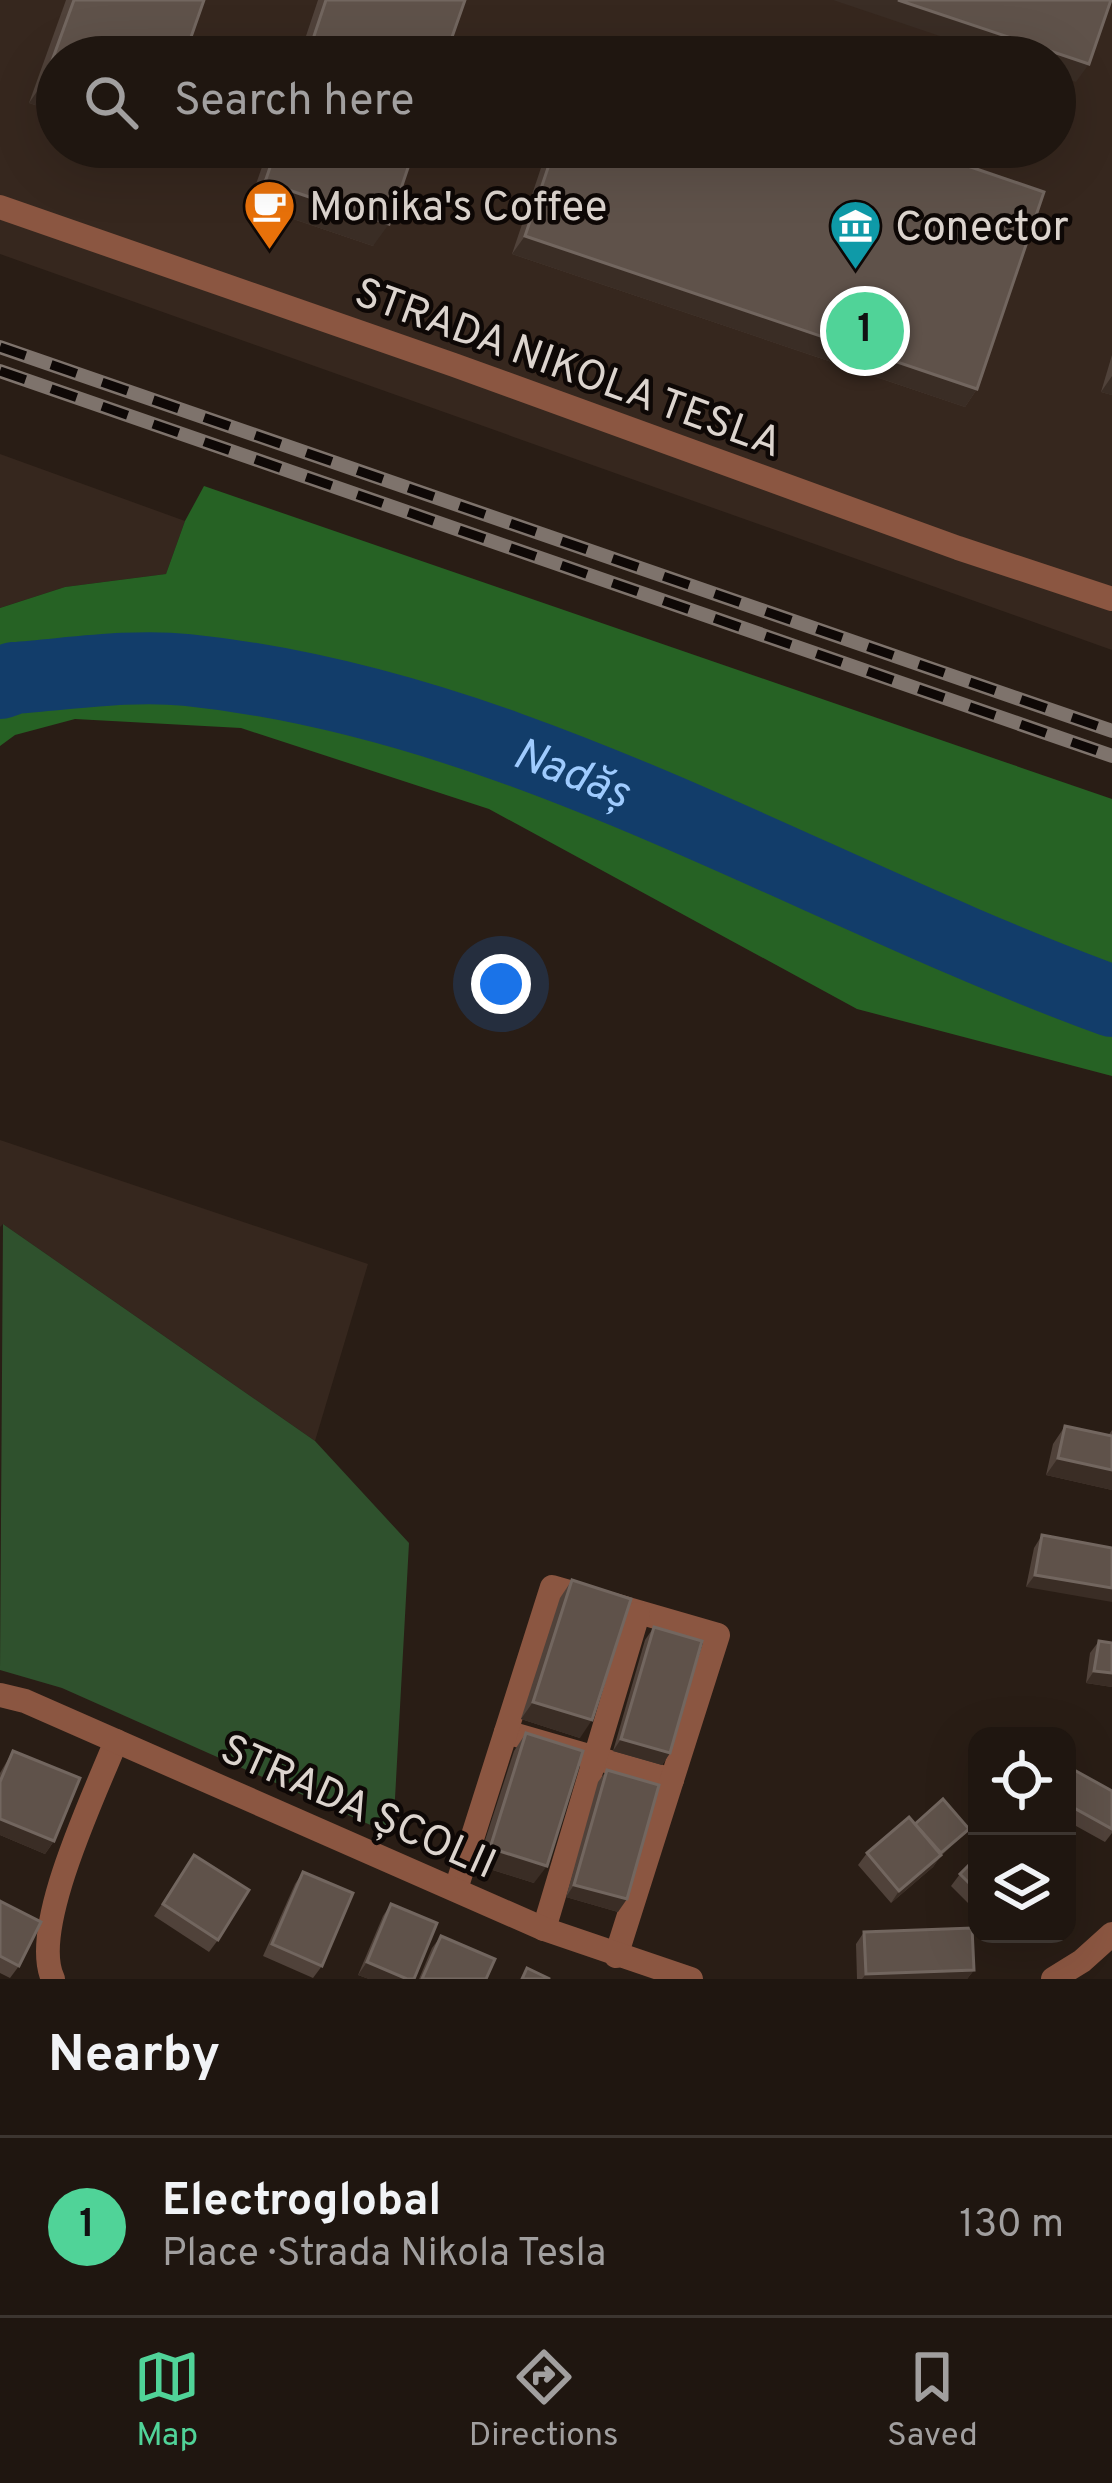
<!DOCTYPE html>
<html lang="en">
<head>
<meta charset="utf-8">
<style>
  :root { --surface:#1f1610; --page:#2c231e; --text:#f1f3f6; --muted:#a19f9f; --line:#3c3530; --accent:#50d398 }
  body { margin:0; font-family:Overpass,sans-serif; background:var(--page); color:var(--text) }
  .controls { position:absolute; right:36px; bottom:36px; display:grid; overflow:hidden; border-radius:24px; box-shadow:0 12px 48px #0002 }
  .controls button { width:108px; height:108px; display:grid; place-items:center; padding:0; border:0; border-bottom:3px solid var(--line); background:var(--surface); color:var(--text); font:60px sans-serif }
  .you { position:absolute; left:501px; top:984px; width:42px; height:42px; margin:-30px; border:9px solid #fff; border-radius:50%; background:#1a73e8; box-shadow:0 0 0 18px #1a73e833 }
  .badge { display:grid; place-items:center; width:78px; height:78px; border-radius:50%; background:var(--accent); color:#111; font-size:39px; font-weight:700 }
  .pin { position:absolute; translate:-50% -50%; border:6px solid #fff; box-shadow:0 3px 12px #0006 }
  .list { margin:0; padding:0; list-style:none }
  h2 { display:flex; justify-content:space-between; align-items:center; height:156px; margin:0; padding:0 48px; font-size:51px }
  h2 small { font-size:39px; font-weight:400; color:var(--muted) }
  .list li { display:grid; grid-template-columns:78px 1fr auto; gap:36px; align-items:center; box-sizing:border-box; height:180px; padding:0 48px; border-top:3px solid var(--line) }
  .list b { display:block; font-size:45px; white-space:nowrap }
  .list p { margin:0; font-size:39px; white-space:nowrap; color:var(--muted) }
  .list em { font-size:39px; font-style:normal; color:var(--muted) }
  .icon { flex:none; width:66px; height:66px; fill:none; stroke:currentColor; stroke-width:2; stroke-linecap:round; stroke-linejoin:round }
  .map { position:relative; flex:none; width:1112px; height:1979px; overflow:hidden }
  .search { position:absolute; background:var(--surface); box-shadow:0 12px 48px #0002; left:36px; right:36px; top:36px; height:132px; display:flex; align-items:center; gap:30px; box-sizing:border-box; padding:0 42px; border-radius:66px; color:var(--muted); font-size:45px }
  .sheet { height:336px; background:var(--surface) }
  nav { display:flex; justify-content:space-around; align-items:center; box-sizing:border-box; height:168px; border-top:3px solid var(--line); background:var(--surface); font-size:33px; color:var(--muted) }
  nav a { display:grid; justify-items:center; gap:6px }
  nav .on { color:var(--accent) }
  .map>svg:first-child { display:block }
  .industrial { fill:#36271e; fill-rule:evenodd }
  .green { fill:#2f512d }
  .forest { fill:#266224 }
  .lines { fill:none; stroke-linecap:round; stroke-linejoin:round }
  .river { stroke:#123d6a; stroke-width:72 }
  .service { stroke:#8b5641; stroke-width:24 }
  .minor { stroke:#8b5641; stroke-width:24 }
  .rail-casing { stroke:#7e736c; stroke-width:14 }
  .rail { stroke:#0e0806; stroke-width:9; stroke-dasharray:27; stroke-linecap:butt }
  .wall { fill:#50423a }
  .shaded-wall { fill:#3a2d25 }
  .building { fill:#5f524a; stroke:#72665f; stroke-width:3 }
  .labels { text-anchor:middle; stroke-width:9; stroke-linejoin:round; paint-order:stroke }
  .poi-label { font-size:42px; fill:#dcd4ce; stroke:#0e0806; text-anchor:start }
  .street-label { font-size:42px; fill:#dcd4ce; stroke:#0e0806 }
  .water-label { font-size:45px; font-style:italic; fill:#9fcbfe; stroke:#0e0806 }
</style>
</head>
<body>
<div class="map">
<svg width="1112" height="1979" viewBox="0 0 1112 1979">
  <rect width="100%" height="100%" fill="#291d15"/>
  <g class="industrial">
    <path d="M 0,0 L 1112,0 L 1112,650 L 0,254 ZM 57,57 L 1055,57 L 1055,147 L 57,147 Z"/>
    <path d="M 0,454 L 185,521 L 166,574 L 65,587 L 0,608 Z"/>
    <path d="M 0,1140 L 368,1264 L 315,1441 L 3,1224 L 0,1227 Z"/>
  </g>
  <path class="green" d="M 3,1224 L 315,1441 L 409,1543 L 393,1835 L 62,1688 L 0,1670 Z"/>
  <path class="forest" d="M 204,486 L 1112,799 L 1112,1076 L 857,1009 L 489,809 L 241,728 L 75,719 L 15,735 L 0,746 L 0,608 L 65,587 L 166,574 L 185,521 Z"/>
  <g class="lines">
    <path class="river" id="s1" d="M 0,683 L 14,678 C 70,674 131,664 187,670 C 517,704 805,889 1112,1001"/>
    <g class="service">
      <path d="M 506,1732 L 672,1780"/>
      <path d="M 456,1889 L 552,1587 L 718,1635 L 616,1956"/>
      <path d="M 544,1929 L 638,1614"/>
      <path d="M 53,1979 C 29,1929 96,1792 116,1741"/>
    </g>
    <g class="minor">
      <path d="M 0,207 L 454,365 L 958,548 L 1112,599"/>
      <path d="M 0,1695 L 25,1701 L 544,1929 L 691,1979"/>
      <path d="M 1053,1979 L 1082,1961 L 1112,1934"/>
    </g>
    <defs>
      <g id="rail">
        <path d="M 0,347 L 1112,731"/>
        <path d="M 0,371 L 1112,756"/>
      </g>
    </defs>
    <use href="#rail" class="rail-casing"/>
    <use href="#rail" class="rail"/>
  </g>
  <g class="wall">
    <path d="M 66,0 L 204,0 L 57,112 L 29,103 Z"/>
    <path d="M 318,0 L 465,0 L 445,57 L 299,57 Z"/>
    <path d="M 269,147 L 415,147 L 373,246 L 249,204 Z"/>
    <path d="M 548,147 L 912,147 L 977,389 L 965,407 L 512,254 Z"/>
    <path d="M 1112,355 L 1112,395 L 1101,392 Z"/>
    <path d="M 1065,1426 L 1108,1436 L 1112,1430 L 1112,1490 L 1046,1475 L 1053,1444 Z"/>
    <path d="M 1042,1535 L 1112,1548 L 1026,1587 L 1034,1548 Z"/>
    <path d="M 572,1580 L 580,1738 L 521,1719 L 560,1598 Z"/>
    <path d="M 654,1627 L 670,1753 L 662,1765 L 613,1751 L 645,1640 Z"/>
    <path d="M 1099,1641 L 1112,1687 L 1086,1683 L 1090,1653 Z"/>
    <path d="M 526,1733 L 534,1883 L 477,1865 L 514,1751 Z"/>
    <path d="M 13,1751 L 54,1841 L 45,1854 L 0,1835 L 0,1773 Z"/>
    <path d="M 1067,1766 L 1112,1791 L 1112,1833 L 1105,1842 L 1067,1821 Z"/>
    <path d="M 607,1770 L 618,1912 L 566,1897 L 598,1782 Z"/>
    <path d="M 915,1824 L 969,1829 L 940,1857 L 933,1867 L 891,1903 L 858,1865 L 867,1853 Z"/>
    <path d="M 194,1855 L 218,1940 L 209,1952 L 154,1916 Z"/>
    <path d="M 977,1857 L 977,1912 L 951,1886 L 960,1874 Z"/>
    <path d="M 303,1872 L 322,1966 L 313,1978 L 263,1956 L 295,1884 Z"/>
    <path d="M 0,1901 L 19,1966 L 10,1978 L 0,1973 Z"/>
    <path d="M 391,1904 L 414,1979 L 369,1979 L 358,1975 L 383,1916 Z"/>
    <path d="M 864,1932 L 974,1970 L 967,1979 L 857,1979 L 856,1944 Z"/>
    <path d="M 441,1936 L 486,1979 L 419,1979 L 432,1948 Z"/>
  </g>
  <g class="shaded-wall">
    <path d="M 833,0 L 898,0 L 1089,64 L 1076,82 L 1055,75 L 1055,57 L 1002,57 Z"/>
    <path d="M 45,80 L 57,85 L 57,112 L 29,103 Z"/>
    <path d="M 265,182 L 389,224 L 373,246 L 249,204 Z"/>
    <path d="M 525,236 L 977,389 L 965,407 L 512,254 Z"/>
    <path d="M 1112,376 L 1112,395 L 1101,392 Z"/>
    <path d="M 1058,1458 L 1112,1470 L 1112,1490 L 1046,1475 Z"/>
    <path d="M 1035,1575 L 1112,1588 L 1112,1602 L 1026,1587 Z"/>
    <path d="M 1094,1671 L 1112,1673 L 1112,1687 L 1086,1683 Z"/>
    <path d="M 533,1702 L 592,1720 L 580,1738 L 521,1719 Z"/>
    <path d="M 621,1739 L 670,1753 L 662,1765 L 613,1751 Z"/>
    <path d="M 0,1819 L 54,1841 L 45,1854 L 0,1835 Z"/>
    <path d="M 969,1829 L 940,1857 L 933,1867 L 891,1903 L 899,1891 Z"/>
    <path d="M 490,1848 L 547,1866 L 534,1883 L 477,1865 Z"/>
    <path d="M 574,1885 L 627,1899 L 618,1912 L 566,1897 Z"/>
    <path d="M 367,1962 L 407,1979 L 369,1979 L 358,1975 Z"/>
    <path d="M 974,1970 L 967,1979 L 862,1979 L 866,1974 Z"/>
  </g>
  <g class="building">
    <path d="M 74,0 L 204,0 L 184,57 L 57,57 L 57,85 L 45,80 Z"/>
    <path d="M 326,0 L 465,0 L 445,57 L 307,57 Z"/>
    <path d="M 898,0 L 1111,0 L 1089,64 Z"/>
    <path d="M 591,39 L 645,57 L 585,57 Z"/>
    <path d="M 277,147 L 415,147 L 389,224 L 265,182 Z"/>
    <path d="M 555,147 L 912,147 L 1044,192 L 977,389 L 525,236 Z"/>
    <path d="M 1065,1426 L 1112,1436 L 1112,1470 L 1058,1458 Z"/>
    <path d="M 1042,1535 L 1112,1548 L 1112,1588 L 1035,1575 Z"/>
    <path d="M 572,1580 L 631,1599 L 592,1720 L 533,1702 Z"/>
    <path d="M 654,1627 L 702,1641 L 670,1753 L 621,1739 Z"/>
    <path d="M 1099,1641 L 1112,1643 L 1112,1673 L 1094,1671 Z"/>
    <path d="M 526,1733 L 583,1751 L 547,1866 L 490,1848 Z"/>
    <path d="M 13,1751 L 80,1778 L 54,1841 L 0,1819 L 0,1782 Z"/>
    <path d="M 1067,1766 L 1112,1791 L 1112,1829 L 1067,1804 Z"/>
    <path d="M 607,1770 L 659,1785 L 627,1899 L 574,1885 Z"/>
    <path d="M 943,1799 L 969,1829 L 941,1853 L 915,1824 Z"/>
    <path d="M 909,1817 L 941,1855 L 899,1891 L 867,1853 Z"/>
    <path d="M 194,1855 L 249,1890 L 218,1940 L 163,1904 Z"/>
    <path d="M 977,1857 L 977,1891 L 960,1874 Z"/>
    <path d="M 303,1872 L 353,1893 L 322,1966 L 272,1944 Z"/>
    <path d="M 0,1901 L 41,1922 L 19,1966 L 0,1956 Z"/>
    <path d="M 391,1904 L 437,1923 L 414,1979 L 407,1979 L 367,1962 Z"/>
    <path d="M 972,1928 L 974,1970 L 866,1974 L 864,1932 Z"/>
    <path d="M 441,1936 L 495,1959 L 486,1979 L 422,1979 Z"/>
    <path d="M 527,1968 L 550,1979 L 522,1979 Z"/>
  </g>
  <defs>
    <symbol id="cafe-pin" viewBox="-11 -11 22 30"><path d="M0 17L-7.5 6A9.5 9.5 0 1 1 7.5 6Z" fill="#e8710a" stroke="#0e0806"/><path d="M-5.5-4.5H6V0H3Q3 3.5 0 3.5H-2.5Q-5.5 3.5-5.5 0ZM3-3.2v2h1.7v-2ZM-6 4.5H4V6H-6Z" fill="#fff"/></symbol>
    <symbol id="museum-pin" viewBox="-11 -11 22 30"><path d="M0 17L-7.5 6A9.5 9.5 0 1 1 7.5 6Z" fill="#0f9aa8" stroke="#0e0806"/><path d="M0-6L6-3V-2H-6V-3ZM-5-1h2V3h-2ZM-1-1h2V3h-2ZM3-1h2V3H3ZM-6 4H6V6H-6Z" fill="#fff"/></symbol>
  </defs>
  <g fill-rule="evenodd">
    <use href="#cafe-pin" x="240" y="176" width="59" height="81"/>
    <use href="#museum-pin" x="826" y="196" width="59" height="81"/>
  </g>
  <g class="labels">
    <g class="poi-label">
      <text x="309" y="220">Monika's Coffee</text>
      <text x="895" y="240">Conector</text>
    </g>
    <g class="street-label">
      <text transform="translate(569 366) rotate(20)" y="15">STRADA NIKOLA TESLA</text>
      <text transform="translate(359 1805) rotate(24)" y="15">STRADA ȘCOLII</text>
    </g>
    <g class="water-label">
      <text dy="16" stroke="none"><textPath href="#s1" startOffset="588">Nadăș</textPath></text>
    </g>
  </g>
</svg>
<div class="controls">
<button><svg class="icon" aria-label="locate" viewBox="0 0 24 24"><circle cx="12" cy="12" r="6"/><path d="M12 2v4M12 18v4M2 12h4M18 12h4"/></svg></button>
<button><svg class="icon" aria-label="layers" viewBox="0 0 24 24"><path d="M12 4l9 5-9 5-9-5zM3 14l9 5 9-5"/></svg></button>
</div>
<div class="you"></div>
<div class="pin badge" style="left:865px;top:331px">1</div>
<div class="search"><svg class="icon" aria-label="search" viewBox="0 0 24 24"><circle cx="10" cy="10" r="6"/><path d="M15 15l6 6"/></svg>Search here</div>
</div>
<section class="sheet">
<h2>Nearby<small></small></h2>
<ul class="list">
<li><span class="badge">1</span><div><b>Electroglobal</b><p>Place · Strada Nikola Tesla</p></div><em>130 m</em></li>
</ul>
</section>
<nav>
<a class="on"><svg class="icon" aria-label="map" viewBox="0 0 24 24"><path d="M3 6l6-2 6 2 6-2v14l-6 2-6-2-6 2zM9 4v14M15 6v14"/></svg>Map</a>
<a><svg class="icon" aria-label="directions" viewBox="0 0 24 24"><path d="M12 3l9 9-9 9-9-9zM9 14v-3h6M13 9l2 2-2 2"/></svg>Directions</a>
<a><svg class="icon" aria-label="saved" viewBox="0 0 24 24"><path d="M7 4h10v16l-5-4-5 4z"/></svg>Saved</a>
</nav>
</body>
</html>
